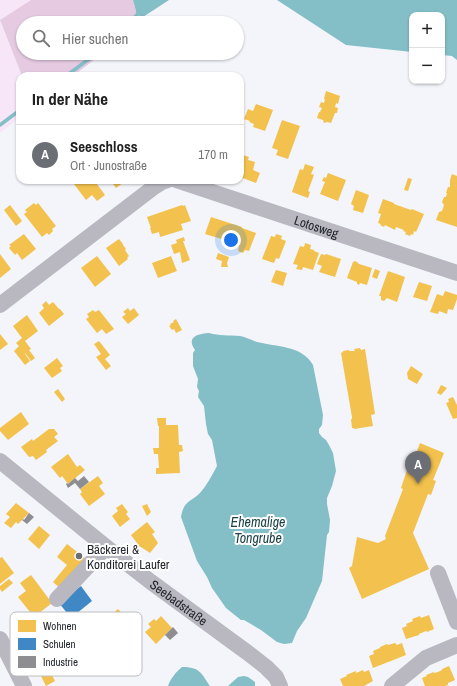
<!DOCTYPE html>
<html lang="de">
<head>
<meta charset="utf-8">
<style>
  :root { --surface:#fff; --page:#f6f6f6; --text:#222; --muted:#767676; --line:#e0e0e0; --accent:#6c6e75 }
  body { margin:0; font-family:"Archivo Narrow",sans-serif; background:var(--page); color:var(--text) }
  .controls { position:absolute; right:12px; top:12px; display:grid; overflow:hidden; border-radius:8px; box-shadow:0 1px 3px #0004 }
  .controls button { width:36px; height:36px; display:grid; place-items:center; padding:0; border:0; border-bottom:1px solid var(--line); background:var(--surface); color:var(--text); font:20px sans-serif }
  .you { position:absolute; left:231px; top:240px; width:14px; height:14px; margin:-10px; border:3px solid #fff; border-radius:50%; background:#1a73e8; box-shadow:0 0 0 6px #1a73e833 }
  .badge { display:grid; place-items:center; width:26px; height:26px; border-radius:50%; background:var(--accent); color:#fff; font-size:13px; font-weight:700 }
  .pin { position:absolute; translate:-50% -33px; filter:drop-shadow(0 1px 2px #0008) }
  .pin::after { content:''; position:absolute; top:21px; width:14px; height:12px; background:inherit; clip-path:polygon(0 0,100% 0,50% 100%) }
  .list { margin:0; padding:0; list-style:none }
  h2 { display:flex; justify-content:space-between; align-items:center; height:52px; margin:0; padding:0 16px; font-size:17px }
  h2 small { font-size:13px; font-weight:400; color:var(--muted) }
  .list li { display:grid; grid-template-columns:26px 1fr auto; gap:12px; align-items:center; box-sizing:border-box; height:60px; padding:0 16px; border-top:1px solid var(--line) }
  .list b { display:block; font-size:15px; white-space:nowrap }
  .list p { margin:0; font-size:13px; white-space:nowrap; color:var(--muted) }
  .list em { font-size:13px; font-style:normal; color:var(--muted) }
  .icon { flex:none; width:22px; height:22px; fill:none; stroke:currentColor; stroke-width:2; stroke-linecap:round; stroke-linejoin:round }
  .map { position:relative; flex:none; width:457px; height:686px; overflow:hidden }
  .search { position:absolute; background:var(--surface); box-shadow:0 1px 3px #0004; left:16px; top:16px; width:228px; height:44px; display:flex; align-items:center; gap:10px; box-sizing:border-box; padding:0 14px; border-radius:22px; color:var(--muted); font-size:15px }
  .panel { position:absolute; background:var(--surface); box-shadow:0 1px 3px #0004; left:16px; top:72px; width:228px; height:112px; border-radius:12px }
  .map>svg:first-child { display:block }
  .green { fill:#f7e6f7 }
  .forest { fill:#e5cae2 }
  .water { fill:#84bec6 }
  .homes { fill:#f2c14e }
  .schools { fill:#3f88c5 }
  .industry { fill:#8d8d92 }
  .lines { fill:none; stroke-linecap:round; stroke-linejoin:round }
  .stream { stroke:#84bec6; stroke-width:3.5 }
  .minor { stroke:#b9b7bf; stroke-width:16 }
  .poi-dot { fill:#6c6e75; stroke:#fff; stroke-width:1.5 }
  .labels { text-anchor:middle; stroke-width:4; stroke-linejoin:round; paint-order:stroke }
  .street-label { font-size:13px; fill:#23262e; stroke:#fff }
  .poi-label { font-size:13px; fill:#23262e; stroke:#fff; text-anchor:start }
  .water-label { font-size:14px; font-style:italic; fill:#1b4246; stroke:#fff }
  .key { fill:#fff; stroke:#bdbec0; stroke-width:1 }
  .key-label { font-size:11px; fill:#23262e }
</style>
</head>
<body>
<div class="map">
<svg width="457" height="686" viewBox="0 0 457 686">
  <rect width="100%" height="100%" fill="#f3f5fa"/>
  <g class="green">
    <path d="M 0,0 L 31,0 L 0,20 Z"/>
    <path d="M 0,21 L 22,76 L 20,76 L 20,117 L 0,133 Z"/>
  </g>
  <path class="forest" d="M 31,0 L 133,0 L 137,15 L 135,23 L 23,23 L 23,53 L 103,53 L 73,76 L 22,76 L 0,20 Z"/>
  <g class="water">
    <path d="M 133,0 L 169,0 L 143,17 L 137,15 Z"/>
    <path d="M 277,0 L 457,0 L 457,60 L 452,56 L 442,55 L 442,15 L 412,15 L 412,52 L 346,45 Z"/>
    <path d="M 209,333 C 219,336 229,335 240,336 C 246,337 251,340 257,342 C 276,347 302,345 313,365 L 323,415 L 322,425 L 319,429 L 319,433 L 322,437 L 326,440 L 329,445 L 333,453 L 336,471 L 332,486 L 327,498 L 327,504 L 330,520 L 329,532 L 327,535 L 322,581 L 306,618 L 297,631 L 292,643 L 284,644 L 277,642 L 261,630 L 244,620 L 241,620 L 226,608 L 212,588 L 207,577 L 197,561 L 181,517 C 184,500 190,503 200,493 C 207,485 212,475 217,466 L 212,440 L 208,434 L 206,424 L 204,406 L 198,397 L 199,391 L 197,387 L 198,379 L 193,366 L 193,353 L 195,350 C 186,337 197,334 209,333 Z"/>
    <path d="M 182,667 C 200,667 201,673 210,686 L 168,686 C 171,678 176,672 182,667 Z"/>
    <path d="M 244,676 L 248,677 L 255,682 L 255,686 L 228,686 L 238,677 Z"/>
  </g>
  <g class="homes">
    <path d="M 326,91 L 340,96 L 338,104 L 336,103 L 335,107 L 338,108 L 337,113 L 335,113 L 331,123 L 327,122 L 324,123 L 323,120 L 317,118 L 319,112 L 320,112 L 322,108 L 319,107 L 321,102 L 324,103 L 325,99 L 324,99 Z"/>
    <path d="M 256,104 L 273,110 L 265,131 L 253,127 L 254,124 L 249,122 L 250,121 L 244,119 L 248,109 L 253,111 Z"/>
    <path d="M 282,120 L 300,126 L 288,159 L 276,155 L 278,150 L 272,148 Z"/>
    <path d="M 240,154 L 249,157 L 248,160 L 255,162 L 253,170 L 260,173 L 256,183 L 240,177 Z"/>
    <path d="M 305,164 L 314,167 L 311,174 L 314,175 L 308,191 L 310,192 L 308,198 L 292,192 L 300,169 L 303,170 Z"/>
    <path d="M 328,173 L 346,180 L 338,201 L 320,194 L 325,182 L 322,181 L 324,177 L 326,178 Z"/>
    <path d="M 452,174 L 457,176 L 457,227 L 436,220 L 439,212 L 442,211 L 444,205 L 442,202 L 444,197 L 446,197 L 447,193 L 446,193 L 448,187 L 450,187 L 450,180 Z"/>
    <path d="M 408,178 L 412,179 L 408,191 L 404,190 Z"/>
    <path d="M 71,180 L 94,180 L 105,195 L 97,201 L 92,195 L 86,200 Z"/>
    <path d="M 110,180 L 127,180 L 116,188 Z"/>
    <path d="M 356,190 L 369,195 L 363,213 L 353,210 L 354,206 L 351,204 Z"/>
    <path d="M 383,199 L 394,203 L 394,204 L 411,210 L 412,209 L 424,214 L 416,232 L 414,231 L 413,235 L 411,234 L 410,236 L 405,234 L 406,232 L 403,231 L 404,230 L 396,227 L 395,230 L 385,225 L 384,227 L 380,225 L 381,224 L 378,223 L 381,214 L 378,213 Z"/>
    <path d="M 34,203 L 36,205 L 38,203 L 56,226 L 52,229 L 53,231 L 49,235 L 47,233 L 42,237 L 24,214 L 27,212 L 25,210 Z"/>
    <path d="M 10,205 L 22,221 L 16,226 L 4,210 Z"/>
    <path d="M 182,205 L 183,206 L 185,205 L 191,221 L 181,224 L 183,230 L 160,237 L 159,232 L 152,234 L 150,228 L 151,228 L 147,217 Z"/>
    <path d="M 211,217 L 242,227 L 242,228 L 256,233 L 249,251 L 245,250 L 243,253 L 238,251 L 239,247 L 228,243 L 228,241 L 205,234 Z"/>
    <path d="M 24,234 L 36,249 L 22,260 L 17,253 L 15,255 L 9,248 L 11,246 L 9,245 Z"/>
    <path d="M 276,234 L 282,236 L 281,239 L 286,241 L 279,259 L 276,258 L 274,263 L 262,259 L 271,236 L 275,237 Z"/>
    <path d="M 184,237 L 185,241 L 183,241 L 190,260 L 182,263 L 180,252 L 174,254 L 171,245 L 177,243 L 176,240 Z"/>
    <path d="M 119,239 L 123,244 L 123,245 L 126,249 L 125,250 L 129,256 L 127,258 L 128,259 L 119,266 L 106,248 Z"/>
    <path d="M 305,243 L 311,245 L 310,249 L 314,250 L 314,251 L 319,253 L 313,270 L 303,267 L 302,270 L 296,269 L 298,265 L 293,264 L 300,246 L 304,247 Z"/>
    <path d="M 218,253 L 229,257 L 227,263 L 228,267 L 221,267 L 222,261 L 216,259 Z"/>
    <path d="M 0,254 L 11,269 L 0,278 Z"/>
    <path d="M 321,254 L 325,255 L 326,254 L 341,259 L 335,277 L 319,272 L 322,266 L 317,264 Z"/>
    <path d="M 97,256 L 111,274 L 95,287 L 81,268 Z"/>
    <path d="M 171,256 L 177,271 L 158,278 L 152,263 Z"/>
    <path d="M 355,261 L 357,262 L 359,264 L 372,268 L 367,285 L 360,283 L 359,285 L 357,284 L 357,282 L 347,278 L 353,262 Z"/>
    <path d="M 375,269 L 380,271 L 377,279 L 372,277 Z"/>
    <path d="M 276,270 L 287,273 L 283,286 L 271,282 Z"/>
    <path d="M 388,271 L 405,277 L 397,302 L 387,298 L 384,301 L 381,300 L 381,296 L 379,296 Z"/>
    <path d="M 419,282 L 432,286 L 427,301 L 413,297 Z"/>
    <path d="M 445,291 L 457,295 L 457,299 L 453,310 L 448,309 L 447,314 L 439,311 L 438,314 L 430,312 L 437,294 L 443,296 Z"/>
    <path d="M 46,301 L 49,305 L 53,302 L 59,309 L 60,309 L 64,314 L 49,326 L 39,313 L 44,308 L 42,305 Z"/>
    <path d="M 128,308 L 130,311 L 134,308 L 139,315 L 128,324 L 122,317 L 126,314 L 123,312 Z"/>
    <path d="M 93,310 L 95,312 L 99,310 L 114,329 L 106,334 L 102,329 L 97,333 L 86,319 L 89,317 L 87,314 Z"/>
    <path d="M 27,315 L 38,331 L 25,341 L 31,349 L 29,350 L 35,358 L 31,361 L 25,353 L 25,354 L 30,361 L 25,365 L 14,351 L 19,346 L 16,343 L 22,338 L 13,326 Z"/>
    <path d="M 176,319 L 182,330 L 176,333 L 174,329 L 172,330 L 169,326 L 171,325 L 170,324 L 174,322 L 173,321 Z"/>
    <path d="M 0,334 L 8,344 L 0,350 Z"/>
    <path d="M 99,341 L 110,355 L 105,359 L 111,366 L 106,370 L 96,357 L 101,354 L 94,344 Z"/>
    <path d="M 360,348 L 361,350 L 365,349 L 375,414 L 371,415 L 373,426 L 354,429 L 354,428 L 352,428 L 351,419 L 352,419 L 352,417 L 341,353 L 343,352 L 343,351 L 349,350 L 349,351 L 355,351 L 354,349 Z"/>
    <path d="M 57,358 L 63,366 L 60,368 L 62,371 L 52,378 L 44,368 Z"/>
    <path d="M 411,366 L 423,374 L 417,384 L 408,379 L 407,373 Z"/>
    <path d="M 441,385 L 447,388 L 441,395 L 437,393 Z"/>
    <path d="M 58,389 L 65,399 L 62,402 L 54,392 Z"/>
    <path d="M 453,397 L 457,405 L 457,418 L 453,419 L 446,403 L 449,402 L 448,399 Z"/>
    <path d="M 21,412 L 29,424 L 8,440 L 0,431 L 0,428 Z"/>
    <path d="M 157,418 L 166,418 L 166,425 L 178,425 L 179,445 L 182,445 L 183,451 L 179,452 L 180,473 L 156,474 L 156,468 L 159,468 L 158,454 L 154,454 L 153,448 L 159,448 L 159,426 L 158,426 Z"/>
    <path d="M 49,429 L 54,429 L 58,434 L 54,437 L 58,441 L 46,450 L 47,452 L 36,460 L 33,456 L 29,457 L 21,447 L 32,439 L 33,441 Z"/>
    <path d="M 420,443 L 444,453 L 433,480 L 436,481 L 431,495 L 428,494 L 413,533 L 429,569 L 362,599 L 349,568 L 352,566 L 357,537 L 378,543 L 386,539 L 385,536 L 403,489 L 401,488 L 409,464 L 412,465 Z"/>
    <path d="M 68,454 L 77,467 L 80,465 L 85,470 L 68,484 L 62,476 L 60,478 L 51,467 Z"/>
    <path d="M 98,476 L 103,483 L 99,486 L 105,494 L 89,506 L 80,494 L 82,492 L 80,489 Z"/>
    <path d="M 16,503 L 29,513 L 18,524 L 16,522 L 11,528 L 4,523 L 10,517 L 6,514 Z"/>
    <path d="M 122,504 L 128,512 L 126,514 L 130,519 L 120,527 L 112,516 L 118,511 L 116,508 Z"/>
    <path d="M 147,504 L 151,512 L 147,516 L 142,506 Z"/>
    <path d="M 147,522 L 155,532 L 152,534 L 158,543 L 150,553 L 141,547 L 140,547 L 131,535 Z"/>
    <path d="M 39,526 L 50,535 L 39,549 L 28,539 Z"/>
    <path d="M 67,544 L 85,558 L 61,589 L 53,582 L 67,565 L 57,557 Z"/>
    <path d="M 2,557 L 14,573 L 0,584 L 0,558 Z"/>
    <path d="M 31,575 L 52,603 L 34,617 L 18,597 L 26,591 L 20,583 Z"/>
    <path d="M 9,579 L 13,583 L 2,592 L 0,589 L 0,586 Z"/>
    <path d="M 118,609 L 132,624 L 118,636 L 104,621 Z"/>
    <path d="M 429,615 L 434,629 L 427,632 L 426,631 L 419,634 L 419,635 L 406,639 L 402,628 L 407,626 L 406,624 L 413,621 L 412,619 L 420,616 L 421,618 Z"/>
    <path d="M 161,616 L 172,628 L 156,644 L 145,632 L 151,627 L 148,624 L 154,619 L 156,621 Z"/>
    <path d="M 40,628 L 50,647 L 42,651 L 50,664 L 65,656 L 71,666 L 63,670 L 61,668 L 51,673 L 55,681 L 46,686 L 39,672 L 43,670 L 43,668 L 40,669 L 36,662 L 34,663 L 21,637 Z"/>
    <path d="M 395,643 L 397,645 L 402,643 L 406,655 L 373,668 L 369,656 L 374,654 L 373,651 L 380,648 L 380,647 L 387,644 L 388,645 Z"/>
    <path d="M 449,666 L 455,680 L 448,683 L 448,685 L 445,686 L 425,686 L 422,678 L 427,676 L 426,675 L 434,672 L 434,673 L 438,672 L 442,670 L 442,669 Z"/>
    <path d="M 363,670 L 364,672 L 369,670 L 373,681 L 364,686 L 343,686 L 340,679 L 347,676 L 346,675 L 356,671 L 356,673 Z"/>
  </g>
  <path class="schools" d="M 81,586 L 92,601 L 71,618 L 59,603 Z"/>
  <g class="industry">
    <path d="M 84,476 L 89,482 L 80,489 L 75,483 L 68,488 L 66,484 L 67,483 L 68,484 L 75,478 L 78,481 Z"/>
    <path d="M 29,513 L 34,517 L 27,524 L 22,520 L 23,519 L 24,520 Z"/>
    <path d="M 173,627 L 178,633 L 170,640 L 165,635 Z"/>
  </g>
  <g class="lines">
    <g class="stream">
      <path d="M 128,23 L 137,15 L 139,10"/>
      <path d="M 66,76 L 97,53"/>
      <path d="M 0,125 L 20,110"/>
    </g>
    <g class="minor">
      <path id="s1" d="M 176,180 L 457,273"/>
      <path d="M 0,305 L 154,187 L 162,182 L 168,180"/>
      <path id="s2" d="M 0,461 L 106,547 L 151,582 L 248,653 L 266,667 L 276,677 L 280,686"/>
      <path d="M 438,573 L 457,622"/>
      <path d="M 57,599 L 106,547"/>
      <path d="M 0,639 L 24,686"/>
      <path d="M 392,686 L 426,658 L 457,645"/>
    </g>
  </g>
  <circle class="poi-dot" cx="79" cy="556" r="4"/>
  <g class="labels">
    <g class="street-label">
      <text dy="5" stroke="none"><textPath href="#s1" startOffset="148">Lotosweg</textPath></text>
      <text dy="5" stroke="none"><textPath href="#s2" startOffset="228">Seebadstraße</textPath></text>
    </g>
    <g class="poi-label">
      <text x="87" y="554">Bäckerei &amp;<tspan x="87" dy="15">Konditorei Laufer</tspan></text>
    </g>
    <g class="water-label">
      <text x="258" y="527">Ehemalige<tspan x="258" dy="16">Tongrube</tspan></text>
    </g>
  </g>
  <rect x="10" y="612" width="132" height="64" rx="6" class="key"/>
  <rect x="18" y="620" width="18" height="12" fill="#f2c14e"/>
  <rect x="18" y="638" width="18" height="12" fill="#3f88c5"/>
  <rect x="18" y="656" width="18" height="12" fill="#8d8d92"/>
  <g class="key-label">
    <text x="43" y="630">Wohnen</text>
    <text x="43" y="648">Schulen</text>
    <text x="43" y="666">Industrie</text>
  </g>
</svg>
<div class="controls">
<button>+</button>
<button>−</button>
</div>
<div class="you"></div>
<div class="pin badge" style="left:418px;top:484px">A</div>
<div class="search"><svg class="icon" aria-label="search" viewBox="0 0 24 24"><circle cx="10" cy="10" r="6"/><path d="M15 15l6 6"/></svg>Hier suchen</div>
<section class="panel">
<h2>In der Nähe<small></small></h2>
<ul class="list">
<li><span class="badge">A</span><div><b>Seeschloss</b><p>Ort · Junostraße</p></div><em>170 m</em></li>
</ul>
</section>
</div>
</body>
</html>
